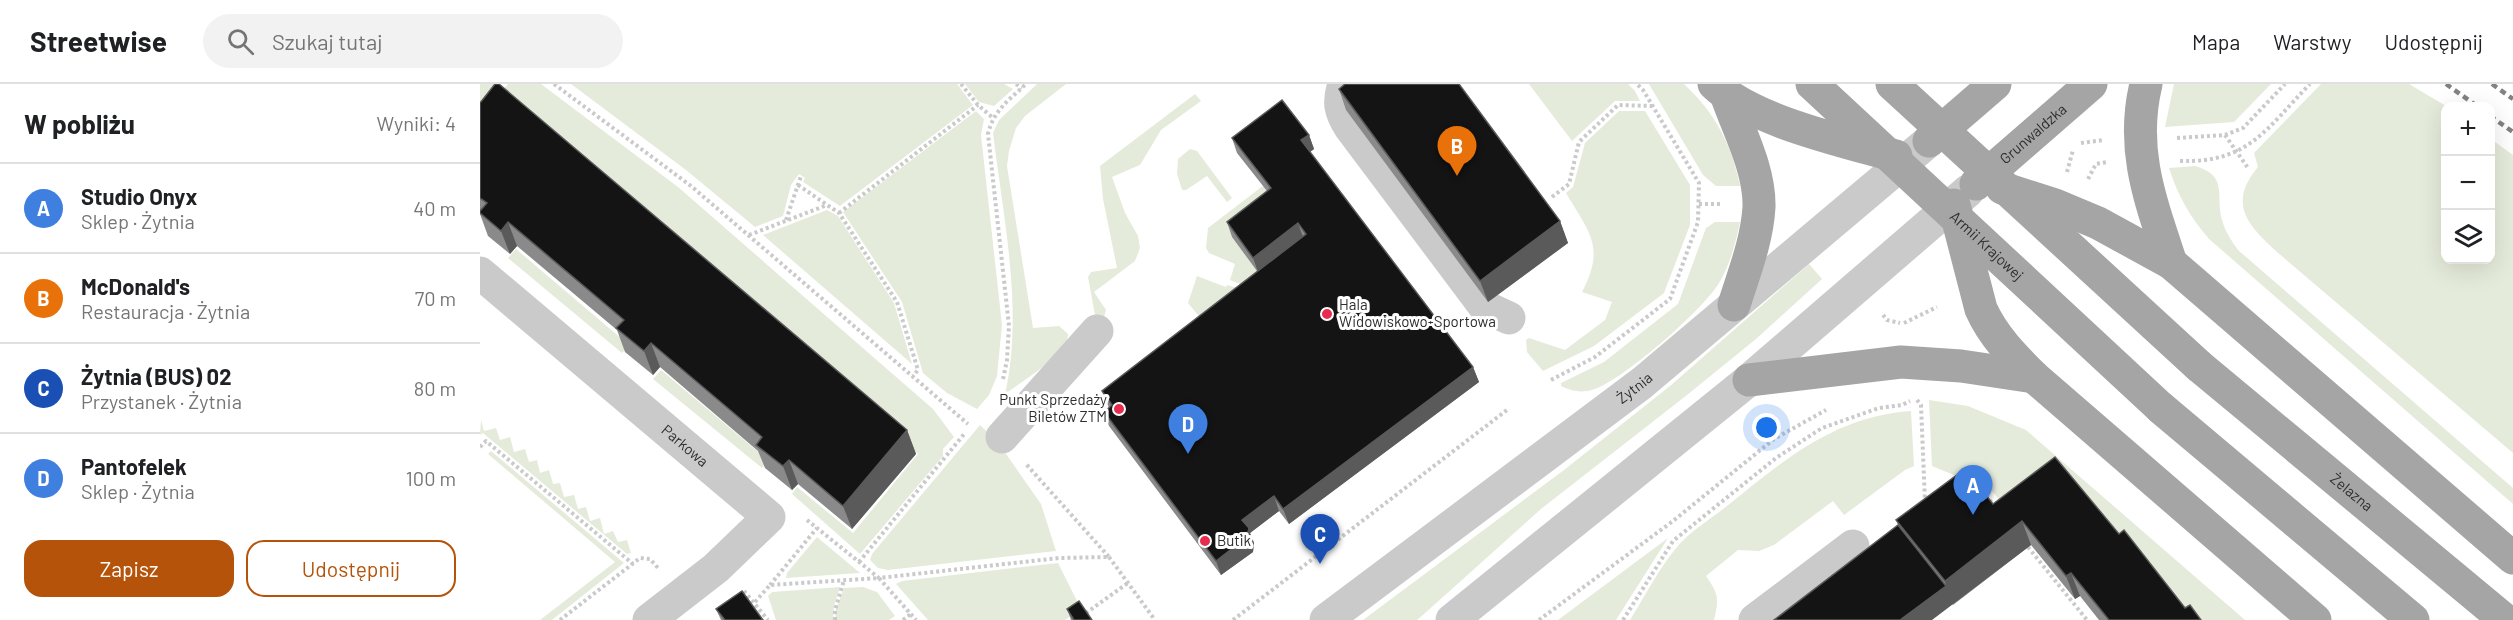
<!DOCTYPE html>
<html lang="pl">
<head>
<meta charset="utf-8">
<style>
  :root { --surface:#fff; --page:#f2f2f2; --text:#202124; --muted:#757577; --line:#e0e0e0; --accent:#b45309 }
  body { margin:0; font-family:Barlow,sans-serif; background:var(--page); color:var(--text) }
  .controls { position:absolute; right:18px; top:18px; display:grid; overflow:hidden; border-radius:12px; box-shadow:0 6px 24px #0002 }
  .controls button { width:54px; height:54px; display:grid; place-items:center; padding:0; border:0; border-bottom:2px solid var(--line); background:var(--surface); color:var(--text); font:30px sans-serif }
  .you { position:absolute; left:1287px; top:344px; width:21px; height:21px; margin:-15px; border:4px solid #fff; border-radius:50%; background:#1a73e8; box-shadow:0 0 0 9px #1a73e833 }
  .badge { display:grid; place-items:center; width:39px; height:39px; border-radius:50%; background:var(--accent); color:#fff; font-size:20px; font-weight:700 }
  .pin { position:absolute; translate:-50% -50px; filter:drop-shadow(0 2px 3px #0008) }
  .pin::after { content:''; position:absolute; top:32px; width:21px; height:18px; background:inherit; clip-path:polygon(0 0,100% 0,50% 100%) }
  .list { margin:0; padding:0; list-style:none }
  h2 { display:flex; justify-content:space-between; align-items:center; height:78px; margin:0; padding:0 24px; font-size:26px }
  h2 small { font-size:20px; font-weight:400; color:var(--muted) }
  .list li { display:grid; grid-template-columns:39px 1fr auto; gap:18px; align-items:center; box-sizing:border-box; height:90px; padding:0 24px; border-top:2px solid var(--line) }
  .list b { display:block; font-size:22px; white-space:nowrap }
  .list p { margin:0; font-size:20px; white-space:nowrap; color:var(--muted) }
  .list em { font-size:20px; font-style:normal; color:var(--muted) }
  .actions { display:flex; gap:12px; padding:18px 24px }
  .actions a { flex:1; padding:14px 0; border:2px solid var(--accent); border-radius:18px; text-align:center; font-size:21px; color:var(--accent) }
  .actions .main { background:var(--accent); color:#fff }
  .icon { flex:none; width:33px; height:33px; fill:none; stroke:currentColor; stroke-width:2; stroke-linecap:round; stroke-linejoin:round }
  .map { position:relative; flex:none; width:2033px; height:536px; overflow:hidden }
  header { display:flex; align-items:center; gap:36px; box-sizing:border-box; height:84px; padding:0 30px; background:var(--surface); border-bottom:2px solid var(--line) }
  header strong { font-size:28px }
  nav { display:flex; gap:33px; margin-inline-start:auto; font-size:21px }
  .search { width:420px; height:54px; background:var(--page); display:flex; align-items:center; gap:15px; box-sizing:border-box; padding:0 21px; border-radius:33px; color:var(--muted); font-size:22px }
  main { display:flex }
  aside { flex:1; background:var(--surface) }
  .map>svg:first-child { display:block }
  .green { fill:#e5ebda }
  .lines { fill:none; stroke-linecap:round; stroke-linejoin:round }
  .path { stroke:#cacaca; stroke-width:4; stroke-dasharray:3 3; stroke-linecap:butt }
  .minor { stroke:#cacaca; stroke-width:33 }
  .major { stroke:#a5a5a5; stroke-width:33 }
  .rail { stroke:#828282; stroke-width:4.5; stroke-dasharray:6 4.5; stroke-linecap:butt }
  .major-bridge { stroke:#a5a5a5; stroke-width:33 }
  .wall { fill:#8a8a8a }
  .shaded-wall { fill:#5a5a5a }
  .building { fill:#141414; stroke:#5a5a5a; stroke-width:1.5 }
  .poi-dot { fill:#e62c4f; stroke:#fff; stroke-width:2 }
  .labels { text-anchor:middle; stroke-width:6; stroke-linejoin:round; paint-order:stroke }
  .street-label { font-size:15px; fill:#2d2d2d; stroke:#fff }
  .poi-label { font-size:15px; fill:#2d2d2d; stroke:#fff; text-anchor:start }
</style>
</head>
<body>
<header>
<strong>Streetwise</strong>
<div class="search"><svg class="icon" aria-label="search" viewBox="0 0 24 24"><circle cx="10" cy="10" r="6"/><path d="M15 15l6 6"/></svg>Szukaj tutaj</div>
<nav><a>Mapa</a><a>Warstwy</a><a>Udostępnij</a></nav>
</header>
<main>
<aside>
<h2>W pobliżu<small>Wyniki: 4</small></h2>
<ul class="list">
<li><span class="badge" style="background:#3f7fe0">A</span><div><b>Studio Onyx</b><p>Sklep · Żytnia</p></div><em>40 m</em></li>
<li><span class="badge" style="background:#e8710a">B</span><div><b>McDonald's</b><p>Restauracja · Żytnia</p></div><em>70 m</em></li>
<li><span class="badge" style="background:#1a4fb4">C</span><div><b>Żytnia (BUS) 02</b><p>Przystanek · Żytnia</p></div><em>80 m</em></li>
<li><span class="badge" style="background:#3f7fe0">D</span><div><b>Pantofelek</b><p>Sklep · Żytnia</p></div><em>100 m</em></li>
</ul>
<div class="actions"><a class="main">Zapisz</a><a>Udostępnij</a></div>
</aside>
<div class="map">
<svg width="2033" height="536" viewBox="0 0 2033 536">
  <rect width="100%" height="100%" fill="#fff"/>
  <g class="green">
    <path d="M 0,0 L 18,0 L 0,21 Z"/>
    <path d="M 28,0 L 61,0 L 198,103 L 453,325 L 474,353 L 463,365 L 463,372 L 380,470 L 312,410 L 317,403 L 373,449 L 438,370 L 25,19 L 0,33 Z"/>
    <path d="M 91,0 L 477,0 L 493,21 L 360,122 L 323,98 L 325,94 L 319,90 L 311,101 L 303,132 L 275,143 L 206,86 Z"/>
    <path d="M 485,0 L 524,0 L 533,5 L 514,22 L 499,18 Z"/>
    <path d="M 557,0 L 586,0 L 545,32 L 536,44 L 529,67 L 527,82 L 553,244 L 579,242 L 588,250 C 589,270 541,298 525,310 C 544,228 523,132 513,49 L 519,36 Z"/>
    <path d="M 1049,0 L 1148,0 L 1155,7 L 1160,17 L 1135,17 L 1092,57 Z"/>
    <path d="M 1169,0 L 1204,0 C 1236,30 1251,60 1260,102 L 1236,102 L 1223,91 Z"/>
    <path d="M 1694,0 L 1791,0 L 1754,38 L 1685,43 Z"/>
    <path d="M 1841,0 L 1929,0 L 1966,22 L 1966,176 L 2010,176 L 2011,55 L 2033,71 L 2033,369 L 1797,168 C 1768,141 1747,120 1778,83 L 1774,69 Z"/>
    <path d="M 715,10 L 721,17 L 681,46 L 660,81 L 632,93 L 645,129 L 658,152 L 660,164 L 655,177 L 614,208 L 626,226 L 624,233 L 615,231 L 608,193 L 611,188 L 637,184 L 623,115 L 620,82 Z"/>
    <path d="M 496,27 L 504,35 L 501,51 L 522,241 L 517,292 L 509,311 L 497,325 L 467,309 L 443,289 L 422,218 L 363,128 Z"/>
    <path d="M 1139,27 L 1165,27 L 1210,101 L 1210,141 L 1184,209 L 1114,262 L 1063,287 L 1047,268 L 1046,256 L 1049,254 L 1085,266 L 1125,236 L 1132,218 L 1102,208 C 1126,163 1109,148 1086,109 L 1093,103 L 1105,59 Z"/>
    <path d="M 710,65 L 717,67 L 752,114 L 747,118 L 727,92 L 706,106 L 702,106 L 697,90 L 698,75 Z"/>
    <path d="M 1716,82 C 1749,93 1735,110 1742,136 C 1745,147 1751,156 1758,166 L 2033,404 L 2033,420 L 1729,155 C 1710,133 1698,112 1689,84 Z"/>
    <path d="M 784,101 L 797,118 L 778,188 L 768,203 L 750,196 L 755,180 L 729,169 L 726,164 L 728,144 Z"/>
    <path d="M 347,126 L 358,132 L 414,219 L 432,280 L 283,151 Z"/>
    <path d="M 1235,138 L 1260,138 C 1256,158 1250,181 1239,199 C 1223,226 1141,298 1112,306 C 1100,309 1091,307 1081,302 L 1081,299 L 1124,278 L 1198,220 L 1226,144 Z"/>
    <path d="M 36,165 L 149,261 L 142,269 L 28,174 Z"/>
    <path d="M 1329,180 L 1342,195 L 1276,255 L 1207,311 L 1061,425 L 944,530 L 937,536 L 883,536 L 1084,386 L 1190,302 Z"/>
    <path d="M 717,192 L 746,203 L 747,201 L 764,206 L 722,236 L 708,219 Z"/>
    <path d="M 181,286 L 288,376 L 282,384 L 173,295 Z"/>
    <path d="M 1449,316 L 1488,322 L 1546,346 L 1765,536 L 1705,536 L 1534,434 L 1500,392 L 1491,398 L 1452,382 Z"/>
    <path d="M 1431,327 L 1434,382 L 1425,386 L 1364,431 L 1353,417 L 1294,461 L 1279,467 L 1258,466 L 1226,492 C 1239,511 1239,514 1234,536 L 1150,536 C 1165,512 1179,484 1197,463 C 1210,447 1231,435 1247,422 C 1304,376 1355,332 1431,327 Z"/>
    <path d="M 1,336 L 4,347 L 16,344 L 20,356 L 30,353 L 34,368 L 45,365 L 49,378 L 57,376 L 60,389 L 69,386 L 73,400 L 80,399 L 84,413 L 94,411 L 98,425 L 106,423 L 110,437 L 120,434 L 124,450 L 133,447 L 138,458 L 147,456 L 151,469 L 147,470 L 3,349 L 0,351 Z"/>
    <path d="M 500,341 L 517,357 L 561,420 L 576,467 L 408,486 L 398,484 L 390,476 L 392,470 Z"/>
    <path d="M 11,367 L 144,479 L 72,536 L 60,536 L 135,478 L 8,370 Z"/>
    <path d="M 337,453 L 380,489 L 306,494 L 307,489 Z"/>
    <path d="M 1188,454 L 1136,536 L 1078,536 Z"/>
    <path d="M 578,479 L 601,525 L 585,536 L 448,536 L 416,500 L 422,497 Z"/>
    <path d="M 360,503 L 354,522 L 353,536 L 296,536 L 288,512 L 292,508 Z"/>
    <path d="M 383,503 L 397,508 L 415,532 L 409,536 L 356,536 L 355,528 L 364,504 Z"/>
  </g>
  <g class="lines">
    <g class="path">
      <path d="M 74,0 L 211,102 L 488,340"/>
      <path d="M 481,0 L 498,21 L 513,34"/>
      <path d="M 536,0 L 542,4"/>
      <path d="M 1745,51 L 1768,84"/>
      <path d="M 1697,54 L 1745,51 L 1763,44 L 1805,0"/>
      <path d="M 1601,59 L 1624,56"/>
      <path d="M 1700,77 C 1769,79 1786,45 1830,0"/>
      <path d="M 1587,88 L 1593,66"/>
      <path d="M 1608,95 L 1616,80 L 1627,78"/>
      <path d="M 318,101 L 359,129 L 417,218 L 438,286 L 433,292"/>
      <path d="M 1072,113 L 1089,100 L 1099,58 L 1138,21 L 1172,22"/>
      <path d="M 1219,120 L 1242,120"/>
      <path d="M 359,129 L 498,21"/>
      <path d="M 306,136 L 321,92"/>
      <path d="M 269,151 L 347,121"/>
      <path d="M 1403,231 L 1407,236 L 1420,239"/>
      <path d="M 1424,239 L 1457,223"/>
      <path d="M 523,295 L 527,276 L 529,242 L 508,50 C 513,27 530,15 546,0"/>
      <path d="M 1071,296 L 1115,273 L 1190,215 L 1218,138 L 1219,99 L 1163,6 L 1157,0"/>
      <path d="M 1437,316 L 1441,321 L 1445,418"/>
      <path d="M 0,363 L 6,357 L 153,480"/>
      <path d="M 1494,400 L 1496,399 L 1516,424"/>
      <path d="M 327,436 L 399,494 L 579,474 L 629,473 L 546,380"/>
      <path d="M 1548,463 L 1607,536"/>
      <path d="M 629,473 L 675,536"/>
      <path d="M 379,478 L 485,349"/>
      <path d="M 290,501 L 337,444"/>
      <path d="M 264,507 L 288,536"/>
      <path d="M 275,518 L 290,501 L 399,494 L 436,536"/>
      <path d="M 80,536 L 160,474 L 170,475 L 178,484"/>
      <path d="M 355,536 L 355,526 L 364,496"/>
      <path d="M 423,536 L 431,530"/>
      <path d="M 596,536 L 648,499"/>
      <path d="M 753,536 L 1027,326"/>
      <path d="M 1059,536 L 1193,437 L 1294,355 L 1346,326"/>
      <path d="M 1143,536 L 1193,457 L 1296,374 L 1342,344 L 1399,324 L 1422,321 L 1430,317"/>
    </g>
    <g class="minor">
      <path d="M 864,0 C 858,18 860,28 870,43 L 1005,223 L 1029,234"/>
      <path id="s1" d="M 0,189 L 289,433 L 236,484 L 169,536"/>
      <path d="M 522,353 L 617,247"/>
      <path id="s2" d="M 846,536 L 1162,299 L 1449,57"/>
      <path d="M 972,536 L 1269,296 L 1488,107"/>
      <path d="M 1275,536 L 1373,462"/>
    </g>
    <g class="major">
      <path d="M 1234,0 C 1272,37 1364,57 1416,72"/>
      <path d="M 1666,0 C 1650,66 1671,118 1691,179"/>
      <path d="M 1247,13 C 1259,47 1280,86 1279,123 C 1277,157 1264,189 1254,221"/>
      <path d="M 1449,57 L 1515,0"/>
      <path id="s3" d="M 1496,100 L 1611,0"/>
      <path d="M 1522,104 L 1575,121 L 1618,139 L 1691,179 L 2033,474"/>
      <path d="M 1474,121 L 1501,225 C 1513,252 1533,272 1554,293 L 1835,536"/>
      <path id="s4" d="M 1719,282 L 2025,536"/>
      <path d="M 1269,296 L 1421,278 L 1481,282 L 1554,293"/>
      <path d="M 1681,324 L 1933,536"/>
    </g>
    <g class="rail">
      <path d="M 1966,0 L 1997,22"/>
      <path d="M 2012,0 L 2033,15"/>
      <path d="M 2010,32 L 2033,48"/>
    </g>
    <g class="major-bridge">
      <path id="s5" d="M 1332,0 L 1681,324"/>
      <path d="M 1412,0 L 1719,282"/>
    </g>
  </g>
  <g class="wall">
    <path d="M 859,5 L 1080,137 L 1088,159 L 1008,218 L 866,26 Z"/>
    <path d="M 0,19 L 427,346 L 436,370 L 372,445 L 318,400 L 312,406 L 285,384 L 278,367 L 180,283 L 173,291 L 145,268 L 137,246 L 37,162 L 30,170 L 8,152 L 0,130 Z"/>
    <path d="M 829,51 L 834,65 L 830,68 L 993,283 L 999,298 L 809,440 L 799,427 L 770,449 L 774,459 L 773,468 L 741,491 L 629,342 L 624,328 L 629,324 L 622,307 L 777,187 L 752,153 L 747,138 L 787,107 L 757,69 L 752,54 Z"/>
    <path d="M 1513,420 L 1639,450 L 1705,524 L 1721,536 L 1619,536 L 1600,512 L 1595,515 L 1551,461 L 1473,521 L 1418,441 L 1416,436 Z"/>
    <path d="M 236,525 L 283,536 L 241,536 Z"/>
    <path d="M 587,525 L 612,536 L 591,536 Z"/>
  </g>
  <g class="shaded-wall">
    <path d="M 829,51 L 834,65 L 826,71 L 821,56 Z"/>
    <path d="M 1080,137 L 1088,159 L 1008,218 L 1000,197 Z"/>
    <path d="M 28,138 L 37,162 L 30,170 L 21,147 Z"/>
    <path d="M 818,139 L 823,153 L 778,188 L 773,174 Z"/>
    <path d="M 171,259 L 180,283 L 173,291 L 164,267 Z"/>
    <path d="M 993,283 L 999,298 L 809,440 L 803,425 Z"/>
    <path d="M 427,346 L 436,370 L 372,445 L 363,422 Z"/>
    <path d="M 309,376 L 318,400 L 312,406 L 303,382 Z"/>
    <path d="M 794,412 L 799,427 L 770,449 L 774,459 L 773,468 L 741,491 L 736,477 L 762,436 Z"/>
    <path d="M 1542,437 L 1551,461 L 1452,536 L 1420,536 L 1466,502 L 1465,497 Z"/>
    <path d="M 1591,489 L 1600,512 L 1595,515 L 1586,492 Z"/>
  </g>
  <g class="building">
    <path d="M 15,0 L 19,0 L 427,346 L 363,422 L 309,376 L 303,382 L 276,361 L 282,353 L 171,259 L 164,267 L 136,244 L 144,236 L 28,138 L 21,147 L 0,129 L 0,127 L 7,119 L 0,114 L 0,19 Z"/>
    <path d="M 865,0 L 979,0 L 1080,137 L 1000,197 L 859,5 Z"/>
    <path d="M 802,16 L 829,51 L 821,56 L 993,283 L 803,425 L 794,412 L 762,436 L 769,444 L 767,453 L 736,477 L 624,328 L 632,321 L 622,307 L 826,150 L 818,139 L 773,174 L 747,138 L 791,104 L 752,54 Z"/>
    <path d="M 1575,373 L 1639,450 L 1644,446 L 1705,524 L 1710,521 L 1721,536 L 1629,536 L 1591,489 L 1586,492 L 1542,437 L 1465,497 L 1416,436 L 1485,385 L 1513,420 Z"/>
    <path d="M 1418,441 L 1466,502 L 1420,536 L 1294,536 Z"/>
    <path d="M 262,507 L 283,536 L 245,536 L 236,525 Z"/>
    <path d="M 599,517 L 612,536 L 594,536 L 587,525 Z"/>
  </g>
  <g class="poi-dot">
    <circle cx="847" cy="230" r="6"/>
    <circle cx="639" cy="325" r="6"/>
    <circle cx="725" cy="457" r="6"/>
  </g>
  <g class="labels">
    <g class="street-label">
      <text dy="5" stroke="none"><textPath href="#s3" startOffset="76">Grunwaldzka</textPath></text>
      <text dy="5" stroke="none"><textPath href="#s5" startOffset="238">Armii Krajowej</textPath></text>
      <text dy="5" stroke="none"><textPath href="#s2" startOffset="386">Żytnia</textPath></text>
      <text dy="5" stroke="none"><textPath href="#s1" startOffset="268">Parkowa</textPath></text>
      <text dy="5" stroke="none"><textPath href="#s4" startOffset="198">Żelazna</textPath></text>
    </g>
    <g class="poi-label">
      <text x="859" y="226">Hala<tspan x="859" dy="17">Widowiskowo-Sportowa</tspan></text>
      <text x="627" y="321" text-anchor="end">Punkt Sprzedaży<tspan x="627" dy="17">Biletów ZTM</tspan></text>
      <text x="737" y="462">Butik</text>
    </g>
  </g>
</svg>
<div class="controls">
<button>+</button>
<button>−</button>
<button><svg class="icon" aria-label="layers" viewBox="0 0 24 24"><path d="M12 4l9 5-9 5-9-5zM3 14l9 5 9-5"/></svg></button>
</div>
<div class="you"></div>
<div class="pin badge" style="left:1493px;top:431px;background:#3f7fe0">A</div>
<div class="pin badge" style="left:977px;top:92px;background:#e8710a">B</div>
<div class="pin badge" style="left:840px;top:480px;background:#1a4fb4">C</div>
<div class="pin badge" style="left:708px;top:370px;background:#3f7fe0">D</div>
</div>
</main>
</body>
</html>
